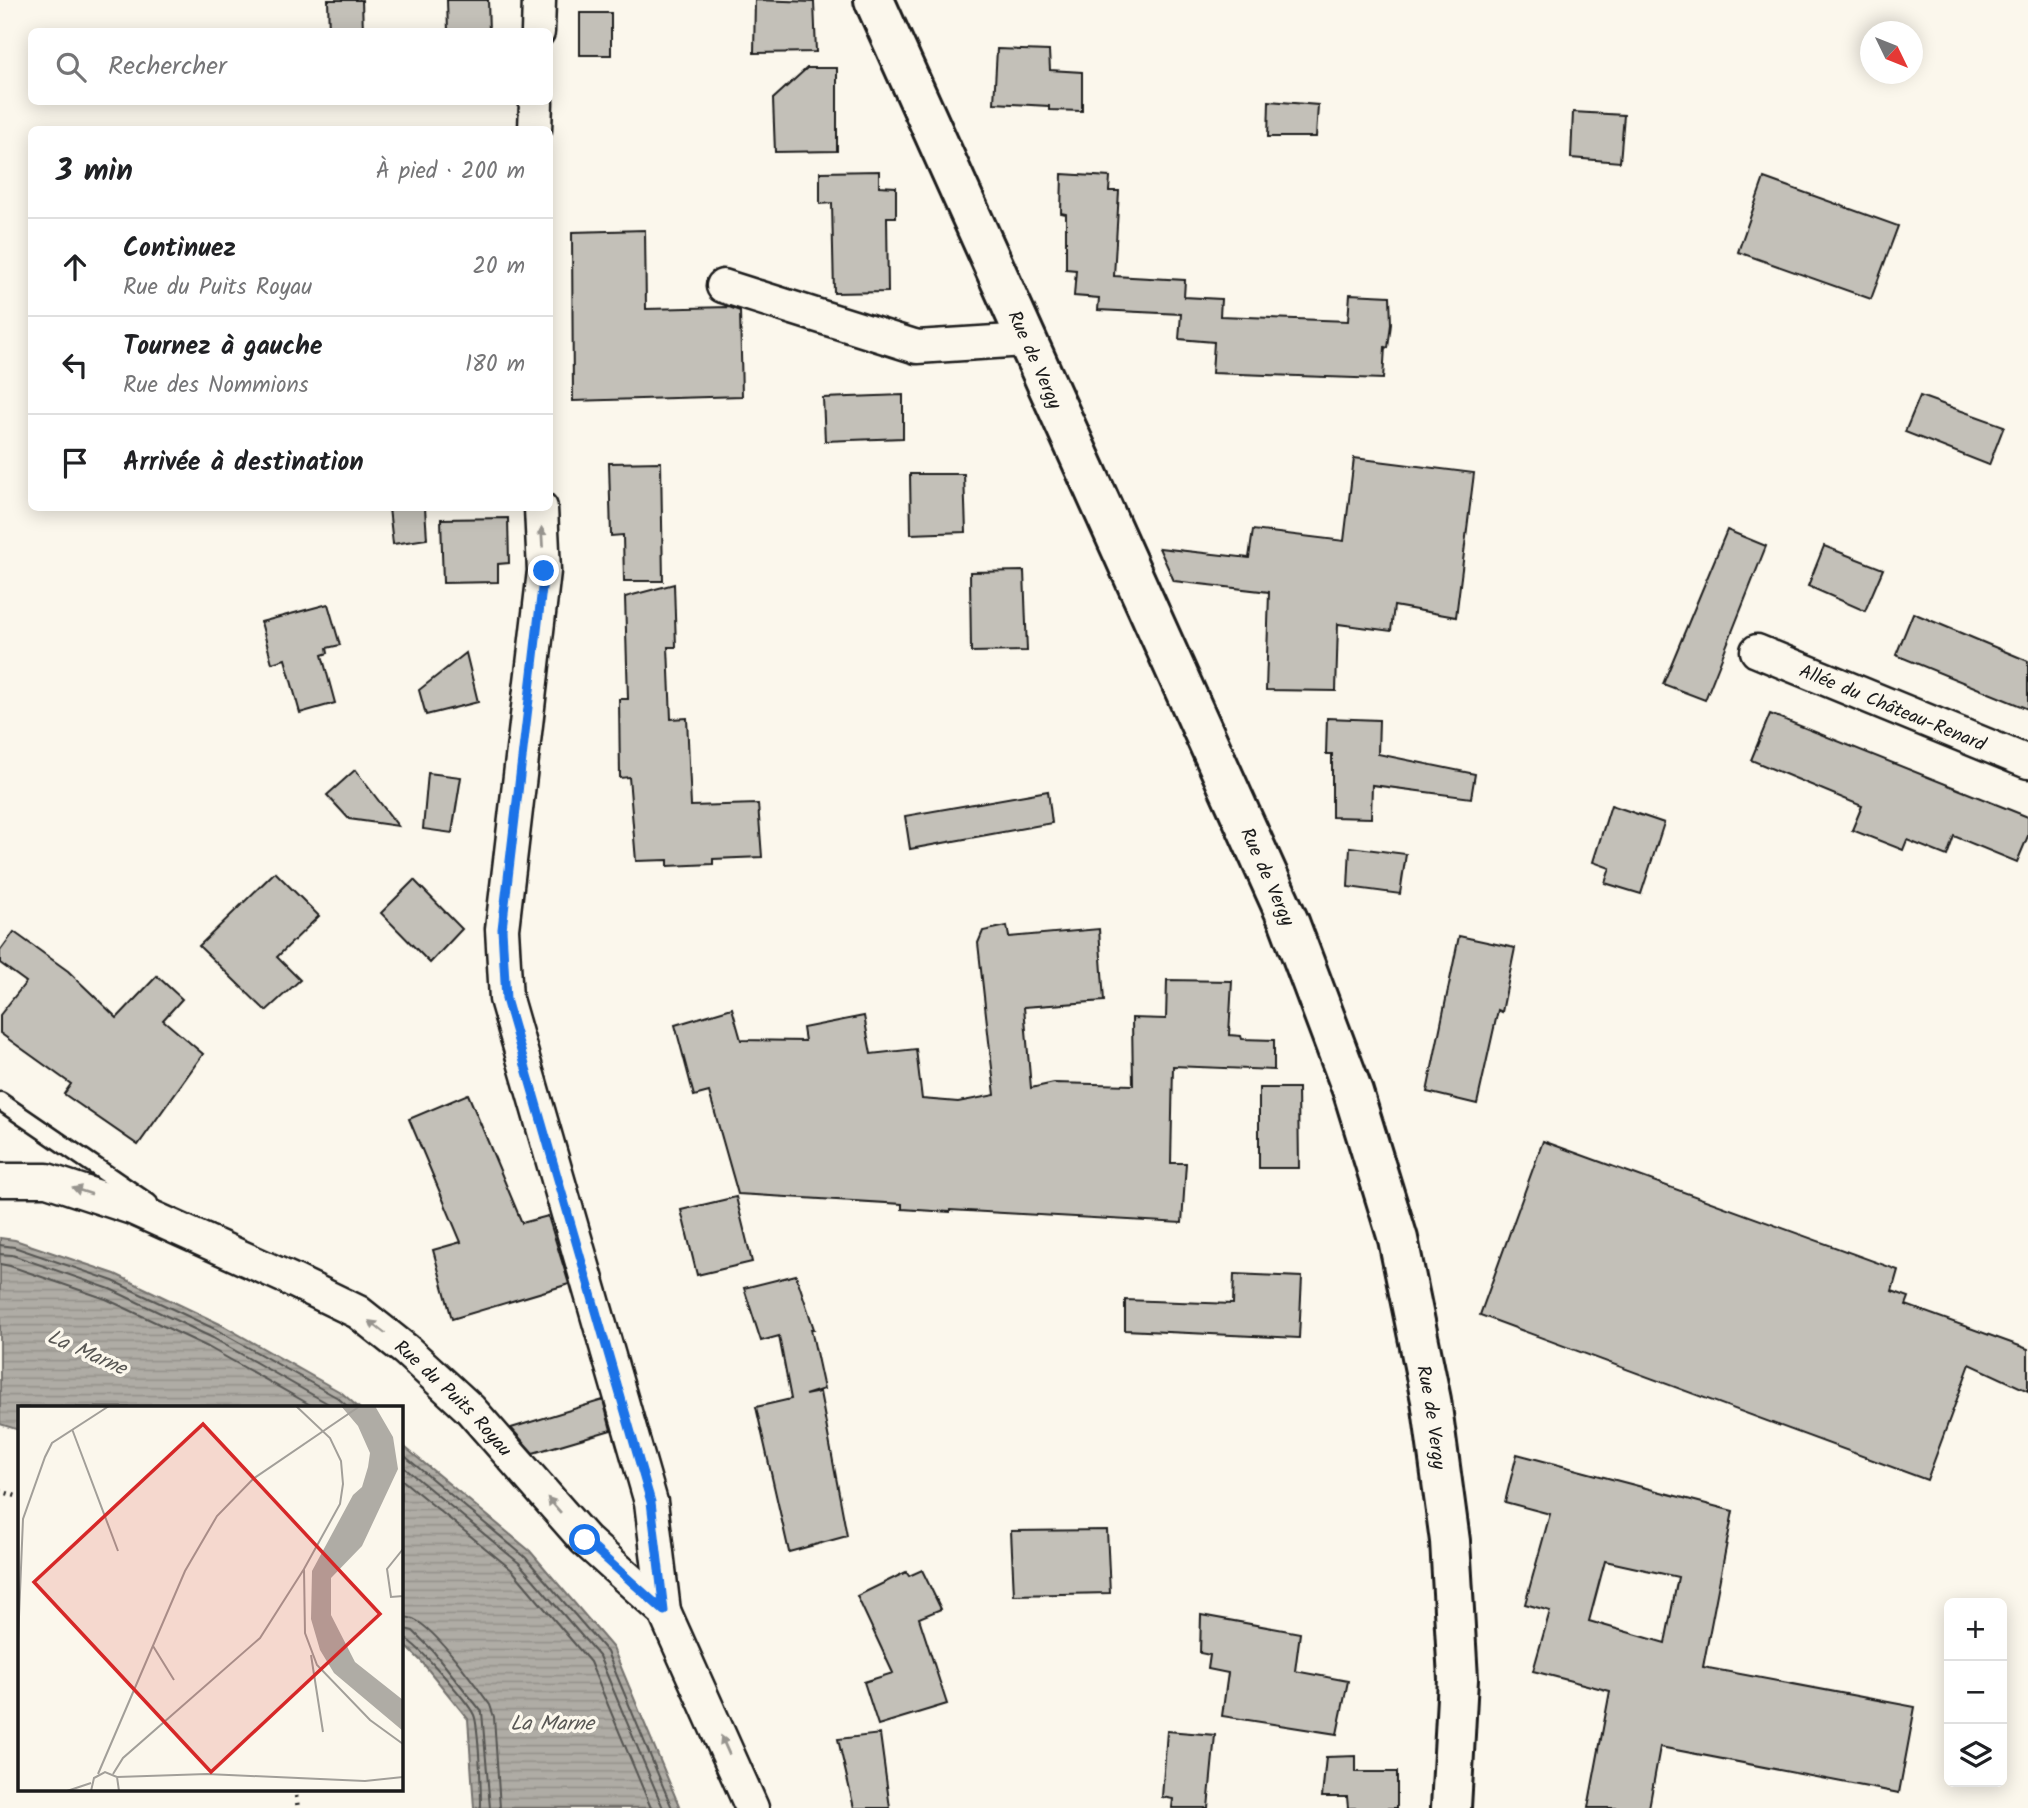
<!DOCTYPE html>
<html lang="fr">
<head>
<meta charset="utf-8">
<style>
  :root { --surface:#fff; --page:#f6f6f6; --text:#202124; --muted:#757577; --line:#e0e0e0 }
  body { margin:0; font-family:Kalam,sans-serif; background:var(--page); color:var(--text) }
  .controls { position:absolute; right:21px; bottom:21px; display:grid; overflow:hidden; border-radius:10px; box-shadow:0 4px 18px #0003 }
  .controls button { width:63px; height:63px; display:grid; place-items:center; padding:0; border:0; border-bottom:2px solid var(--line); background:var(--surface); color:var(--text); font:35px sans-serif }
  .compass { position:absolute; left:1860px; top:21px; width:63px; height:63px; border-radius:50%; background:var(--surface); box-shadow:0 4px 18px #0003; rotate:133deg }
  .stop { position:absolute; width:21px; height:21px; margin:-16px; border:5px solid #1a73e8; border-radius:50%; background:#fff }
  .stop.end { background:#1a73e8; border-color:#fff; box-shadow:0 2px 7px #0008 }
  .list { margin:0; padding:0; list-style:none }
  h2 { display:flex; justify-content:space-between; align-items:center; height:91px; margin:0; padding:0 28px; font-size:30px }
  h2 small { font-size:23px; font-weight:400; color:var(--muted) }
  .list li { display:grid; grid-template-columns:46px 1fr auto; gap:21px; align-items:center; box-sizing:border-box; height:98px; padding:0 28px; border-top:2px solid var(--line) }
  .list b { display:block; font-size:26px; white-space:nowrap }
  .list p { margin:0; font-size:23px; white-space:nowrap; color:var(--muted) }
  .list em { font-size:23px; font-style:normal; color:var(--muted) }
  .icon { flex:none; width:38px; height:38px; fill:none; stroke:currentColor; stroke-width:2; stroke-linecap:round; stroke-linejoin:round }
  .map { position:relative; flex:none; width:2028px; height:1808px; overflow:hidden }
  .search { position:absolute; background:var(--surface); box-shadow:0 4px 18px #0003; left:28px; top:28px; width:525px; height:77px; display:flex; align-items:center; gap:18px; box-sizing:border-box; padding:0 24px; border-radius:10px; color:var(--muted); font-size:26px }
  .panel { position:absolute; background:var(--surface); box-shadow:0 4px 18px #0003; left:28px; top:126px; width:525px; height:385px; border-radius:10px }
  .map>svg:first-child { display:block }
  .water { fill:url(#water-rules); stroke:#74726e; stroke-width:2 }
  .lines { fill:none; stroke-linecap:round; stroke-linejoin:round }
  .shore { stroke:#575653; stroke-width:2 }
  .building { fill:#c3c0b8; stroke:#1c1c1c; stroke-width:2; fill-rule:evenodd }
  .service-casing { stroke:#1c1c1c; stroke-width:21 }
  .minor-casing { stroke:#1c1c1c; stroke-width:37 }
  .secondary-casing { stroke:#1c1c1c; stroke-width:44 }
  .path { stroke:#1c1c1c; stroke-width:4.5; stroke-dasharray:2 5; stroke-linecap:butt }
  .service { stroke:#fbf7ec; stroke-width:16 }
  .minor { stroke:#fbf7ec; stroke-width:32 }
  .secondary { stroke:#fbf7ec; stroke-width:38 }
  .oneway { fill:#97948e }
  .route { stroke:#1a73e8; stroke-width:9 }
  .labels { text-anchor:middle; stroke-width:7; stroke-linejoin:round; paint-order:stroke }
  .street-label { font-size:19px; fill:#1c1c1c; stroke:#fbf7ec }
  .water-label { font-size:21px; font-style:italic; fill:#575653; stroke:#fbf7ec }
  .inset-road { fill:none; stroke:#a29f99; stroke-width:2 }
  .view { fill:#d62828; fill-opacity:0.15; stroke:#d62828; stroke-width:3.5 }
  .inset-edge { fill:none; stroke:#1c1c1c; stroke-width:3.5 }
</style>
</head>
<body>
<div class="map">
<svg width="2028" height="1808" viewBox="0 0 2028 1808">
  <defs>
    <pattern id="water-rules" width="6" height="5" patternUnits="userSpaceOnUse" patternTransform="scale(1.75)"><rect width="6" height="5" fill="#afaca5"/><path d="M0 2.5h6" fill="none" stroke="#96938d"/></pattern>
  </defs>
  <rect width="100%" height="100%" fill="#fbf7ec"/>
  <filter id="ink" filterUnits="userSpaceOnUse"><feTurbulence type="fractalNoise" baseFrequency=".0143" numOctaves="2"/><feDisplacementMap in="SourceGraphic" scale="14" xChannelSelector="R" yChannelSelector="G"/><feConvolveMatrix kernelMatrix="1 2 1 2 8 2 1 2 1" color-interpolation-filters="sRGB"/></filter>
  <g filter="url(#ink)">
    <g class="water">
      <path d="M 0,1238 L 15,1240 L 115,1274 L 220,1324 L 342,1393 L 358,1407 L 19,1407 L 19,1430 L 0,1424 Z"/>
      <path d="M 401,1444 L 530,1551 L 613,1648 L 680,1808 L 474,1808 L 468,1719 L 422,1662 L 401,1641 Z"/>
    </g>
    <g class="lines">
      <g class="shore">
        <path d="M 0,1245 L 14,1247 L 113,1281 L 217,1330 L 338,1398 L 348,1407"/>
        <path d="M 0,1254 L 12,1255 L 110,1289 L 213,1338 L 334,1407"/>
        <path d="M 0,1264 L 10,1266 L 106,1299 L 208,1347 L 314,1407"/>
        <path d="M 401,1453 L 525,1557 L 607,1652 L 672,1808"/>
        <path d="M 401,1465 L 519,1563 L 599,1656 L 663,1808"/>
        <path d="M 401,1479 L 512,1570 L 590,1662 L 651,1808"/>
        <path d="M 401,1617 C 407,1617 412,1618 417,1621 C 440,1635 474,1683 490,1705 L 494,1717 L 500,1808"/>
        <path d="M 401,1628 L 413,1631 L 433,1651 L 482,1712 L 490,1808"/>
        <path d="M 401,1637 C 413,1638 468,1702 474,1715 C 479,1727 481,1792 481,1808"/>
      </g>
    </g>
    <g class="building">
      <path d="M 328,0 L 362,0 L 363,32 L 329,32 Z"/>
      <path d="M 447,0 L 488,0 L 489,32 L 448,32 Z"/>
      <path d="M 755,0 L 814,2 L 816,52 L 754,53 Z"/>
      <rect x="580" y="13" width="31" height="42"/>
      <path d="M 997,49 L 1049,51 L 1050,70 L 1082,72 L 1082,111 L 1049,110 L 1049,106 L 994,103 Z"/>
      <path d="M 807,68 L 837,68 L 837,151 L 775,152 L 773,99 Z"/>
      <path d="M 1269,101 L 1318,105 L 1316,137 L 1268,137 Z"/>
      <path d="M 1573,112 L 1624,115 L 1620,162 L 1571,158 Z"/>
      <path d="M 879,171 L 879,186 L 896,187 L 896,217 L 887,217 L 888,292 L 834,293 L 832,203 L 820,204 L 820,172 Z"/>
      <path d="M 1062,174 L 1110,177 L 1109,191 L 1119,191 L 1114,276 L 1185,280 L 1184,297 L 1221,299 L 1220,316 L 1348,321 L 1350,294 L 1390,296 L 1391,324 L 1388,348 L 1385,347 L 1383,379 L 1212,373 L 1214,342 L 1179,339 L 1181,314 L 1098,310 L 1099,298 L 1074,296 L 1076,270 L 1066,269 L 1066,214 L 1061,213 Z"/>
      <path d="M 1764,178 L 1898,226 L 1871,299 L 1738,252 Z"/>
      <path d="M 645,230 L 646,309 L 729,307 L 740,311 L 742,396 L 573,401 L 572,232 Z"/>
      <path d="M 903,395 L 903,438 L 825,441 L 823,398 Z"/>
      <path d="M 1920,396 L 2004,426 L 1989,465 L 1905,432 Z"/>
      <path d="M 1354,458 L 1474,473 L 1456,617 L 1394,606 L 1391,631 L 1338,624 L 1336,691 L 1266,690 L 1269,592 L 1174,581 L 1159,548 L 1249,558 L 1253,530 L 1344,541 Z"/>
      <path d="M 661,462 L 663,581 L 624,581 L 623,535 L 611,536 L 609,463 Z"/>
      <path d="M 910,474 L 964,474 L 966,532 L 911,534 Z"/>
      <path d="M 389,508 L 425,508 L 427,539 L 393,544 Z"/>
      <path d="M 508,518 L 509,563 L 498,564 L 498,582 L 443,583 L 441,519 Z"/>
      <path d="M 1727,530 L 1766,546 L 1705,700 L 1663,684 Z"/>
      <path d="M 1824,546 L 1883,569 L 1865,611 L 1808,586 Z"/>
      <path d="M 1024,571 L 1027,651 L 971,652 L 970,572 Z"/>
      <path d="M 674,584 L 676,647 L 668,647 L 671,719 L 687,718 L 691,806 L 758,804 L 762,857 L 713,859 L 713,864 L 668,866 L 668,860 L 636,861 L 629,777 L 620,778 L 619,699 L 628,699 L 625,597 Z"/>
      <path d="M 328,604 L 340,645 L 327,648 L 328,653 L 322,655 L 335,703 L 300,713 L 285,659 L 272,663 L 261,622 Z"/>
      <path d="M 1913,613 L 2028,661 L 2028,709 L 1896,655 Z"/>
      <path d="M 466,653 L 478,702 L 426,715 L 419,690 Z"/>
      <path d="M 1770,714 L 2028,817 L 2028,836 L 2017,862 L 1954,836 L 1947,856 L 1907,840 L 1903,850 L 1852,830 L 1862,806 L 1751,760 Z"/>
      <path d="M 1327,718 L 1379,720 L 1378,754 L 1475,774 L 1471,798 L 1372,785 L 1371,818 L 1332,817 L 1332,754 L 1326,754 Z"/>
      <path d="M 355,770 L 398,826 L 349,819 L 327,795 Z"/>
      <path d="M 428,773 L 461,777 L 452,833 L 423,829 Z"/>
      <path d="M 1048,791 L 1052,823 L 910,849 L 905,816 Z"/>
      <path d="M 1611,805 L 1664,823 L 1641,894 L 1605,883 L 1610,868 L 1593,862 Z"/>
      <path d="M 1350,847 L 1406,854 L 1400,894 L 1348,887 Z"/>
      <path d="M 275,872 L 319,916 L 277,957 L 300,980 L 266,1011 L 199,946 Z"/>
      <path d="M 414,880 L 462,929 L 430,963 L 381,913 Z"/>
      <path d="M 1007,926 L 1009,937 L 1099,929 L 1104,1001 L 1024,1007 L 1031,1088 L 1054,1083 L 1133,1085 L 1132,1018 L 1166,1019 L 1167,980 L 1232,981 L 1229,1035 L 1241,1036 L 1242,1039 L 1274,1040 L 1274,1070 L 1173,1066 L 1171,1163 L 1186,1163 L 1182,1223 L 950,1210 L 950,1212 L 902,1209 L 902,1204 L 738,1194 L 709,1092 L 694,1096 L 675,1025 L 732,1008 L 741,1040 L 805,1041 L 803,1028 L 864,1016 L 871,1054 L 916,1049 L 922,1099 L 958,1102 L 995,1095 L 978,943 L 983,931 Z"/>
      <path d="M 14,932 L 68,971 L 117,1018 L 157,976 L 182,999 L 163,1020 L 203,1054 L 138,1145 L 64,1094 L 71,1084 L 0,1033 L 0,1015 L 26,982 L 0,963 L 0,951 Z"/>
      <path d="M 1459,936 L 1515,948 L 1502,1012 L 1498,1010 L 1477,1104 L 1427,1092 Z"/>
      <path d="M 1259,1088 L 1298,1088 L 1299,1168 L 1259,1168 Z"/>
      <path d="M 468,1094 L 522,1223 L 548,1216 L 569,1284 L 452,1319 L 433,1250 L 461,1242 L 409,1119 Z"/>
      <path d="M 1543,1141 L 1898,1270 L 1892,1291 L 1909,1297 L 1906,1305 L 2028,1349 L 2028,1391 L 1970,1364 L 1927,1480 L 1480,1315 Z"/>
      <path d="M 736,1197 L 752,1262 L 697,1275 L 681,1210 Z"/>
      <path d="M 1234,1274 L 1302,1277 L 1299,1338 L 1125,1330 L 1125,1300 L 1233,1304 Z"/>
      <path d="M 796,1275 L 814,1329 L 811,1329 L 824,1389 L 805,1395 L 820,1392 L 847,1536 L 789,1552 L 756,1407 L 791,1399 L 779,1336 L 761,1341 L 744,1288 Z"/>
      <path d="M 603,1400 L 611,1430 L 533,1453 L 511,1428 Z"/>
      <path d="M 1517,1454 L 1733,1511 L 1703,1667 L 1915,1707 L 1899,1793 L 1660,1747 L 1649,1808 L 1588,1808 L 1610,1691 L 1533,1671 L 1550,1611 L 1525,1604 L 1550,1514 L 1505,1502 ZM 1605,1561 L 1678,1577 L 1665,1643 L 1589,1621 Z"/>
      <path d="M 1107,1530 L 1110,1593 L 1014,1595 L 1011,1531 Z"/>
      <path d="M 922,1570 L 941,1609 L 919,1618 L 947,1704 L 878,1725 L 864,1682 L 893,1673 L 857,1596 L 906,1572 L 909,1576 Z"/>
      <path d="M 1201,1615 L 1300,1633 L 1295,1671 L 1348,1681 L 1337,1734 L 1222,1716 L 1228,1673 L 1208,1669 L 1210,1655 L 1200,1653 Z"/>
      <path d="M 1167,1731 L 1215,1735 L 1208,1808 L 1172,1808 L 1173,1799 L 1162,1797 Z"/>
      <path d="M 880,1734 L 890,1808 L 854,1808 L 838,1739 Z"/>
      <path d="M 1356,1756 L 1356,1772 L 1397,1772 L 1397,1808 L 1348,1808 L 1347,1797 L 1322,1797 L 1326,1757 Z"/>
    </g>
    <g class="lines">
      <defs>
        <path id="service" d="M 0,1101 L 149,1203"/>
        <g id="minor">
          <path d="M 538,32 L 539,0"/>
          <path d="M 535,130 L 536,102"/>
          <path d="M 723,286 L 917,347 L 1027,340"/>
          <path d="M 541,508 L 544,571 L 502,929 L 506,999 L 651,1502 L 664,1611"/>
          <path id="s1" d="M 1757,651 L 2028,762"/>
          <path id="s2" d="M 0,1180 L 47,1180 L 132,1208 L 292,1280 L 358,1312 L 406,1350 L 470,1409 L 585,1540 L 664,1611 L 752,1808"/>
        </g>
        <g id="secondary">
          <path id="s3" d="M 874,0 L 1289,922 L 1353,1092 L 1398,1239 L 1431,1400 L 1450,1541 L 1458,1679 L 1451,1808"/>
        </g>
      </defs>
      <use href="#service" class="service-casing"/>
      <use href="#minor" class="minor-casing"/>
      <use href="#secondary" class="secondary-casing"/>
      <g class="path">
        <path d="M 0,1491 L 19,1497"/>
        <path d="M 295,1789 L 298,1808"/>
      </g>
      <use href="#service" class="service"/>
      <use href="#minor" class="minor"/>
      <use href="#secondary" class="secondary"/>
    </g>
    <defs><path id="oneway-solid" d="M-6-.8H1V-3.2L6.5 0L1 3.2V.8H-6Z" transform="scale(1.75)"/></defs>
    <g class="oneway">
      <use href="#oneway-solid" transform="translate(542 537) rotate(-93)"/>
      <use href="#oneway-solid" transform="translate(82 1191) rotate(-162)"/>
      <use href="#oneway-solid" transform="translate(377 1327) rotate(-142)"/>
      <use href="#oneway-solid" transform="translate(554 1505) rotate(-131)"/>
      <use href="#oneway-solid" transform="translate(725 1745) rotate(-114)"/>
    </g>
  </g>
  <g class="lines" filter="url(#ink)">
    <path class="route" d="M 544,571 L 502,929 L 506,999 L 651,1502 L 664,1611 L 585,1540"/>
  </g>
  <g class="labels">
    <g class="street-label">
      <text dy="7" stroke="none"><textPath href="#s3" startOffset="394">Rue de Vergy</textPath></text>
      <text dy="7" stroke="none"><textPath href="#s1" startOffset="147">Allée du Château-Renard</textPath></text>
      <text dy="7" stroke="none"><textPath href="#s3" startOffset="961">Rue de Vergy</textPath></text>
      <text dy="7" stroke="none"><textPath href="#s2" startOffset="514">Rue du Puits Royau</textPath></text>
      <text dy="7" stroke="none"><textPath href="#s3" startOffset="1528">Rue de Vergy</textPath></text>
    </g>
    <g class="water-label">
      <text transform="translate(87 1352) rotate(24)" y="7">La Marne</text>
      <text x="552" y="1730">La Marne</text>
    </g>
  </g>
  <g transform="translate(18 1406)">
    <rect width="385" height="385" fill="#fbf7ec"/>
    <path d="M 323,0 L 357,0 L 375,31 L 380,63 L 344,140 L 313,172 L 313,209 L 337,256 L 385,294 L 385,325 L 316,267 L 302,244 L 293,213 L 294,165 L 335,89 L 344,81 L 350,61 L 352,47 L 340,20 Z" fill="#afaca5"/>
    <path class="inset-road" d="M 278,0 L 312,32 L 323,55 L 325,78 L 322,98 L 286,163 L 287,227 L 299,259 L 352,314 L 385,338M 54,23 L 100,145M 385,143 L 369,163 L 373,191 L 385,190 L 385,184M 0,235 L 5,113 L 27,51 L 34,37 L 91,0M 135,240 L 156,274M 293,249 L 305,326M 80,368 L 167,165 L 199,110 L 235,73 L 342,0M 95,368 L 105,352 L 242,232 L 286,163M 99,371 L 189,368 L 347,375 L 385,371M 49,385 L 73,377M 73,385 L 76,372 L 87,366 L 99,371 L 101,385"/>
    <path class="view" d="M 185,18 L 362,208 L 193,366 L 16,176 Z"/>
    <rect width="385" height="385" class="inset-edge"/>
  </g>
</svg>
<div class="controls">
<button>+</button>
<button>−</button>
<button><svg class="icon" aria-label="layers" viewBox="0 0 24 24"><path d="M12 4l9 5-9 5-9-5zM3 14l9 5 9-5"/></svg></button>
</div>
<svg class="compass" viewBox="-18 -18 36 36"><path d="M0-13l5 13h-10z" fill="#e53935"/><path d="M0 13l5-13h-10z" fill="#757577"/></svg>
<div class="stop" style="left:585px;top:1540px"></div>
<div class="stop end" style="left:544px;top:571px"></div>
<div class="search"><svg class="icon" aria-label="search" viewBox="0 0 24 24"><circle cx="10" cy="10" r="6"/><path d="M15 15l6 6"/></svg>Rechercher</div>
<section class="panel">
<h2>3 min<small>À pied · 200 m</small></h2>
<ul class="list">
<li><svg class="icon" aria-label="ahead" viewBox="0 0 24 24"><path d="M12 20V5M6 11l6-6 6 6"/></svg><div><b>Continuez</b><p>Rue du Puits Royau</p></div><em>20 m</em></li>
<li><svg class="icon" aria-label="left" viewBox="0 0 24 24"><path d="M17 20v-9H6M10 6l-5 5 5 5"/></svg><div><b>Tournez à gauche</b><p>Rue des Nommions</p></div><em>180 m</em></li>
<li><svg class="icon" aria-label="arrive" viewBox="0 0 24 24"><path d="M6 21V4h12l-3 4 3 4H6"/></svg><div><b>Arrivée à destination</b></div></li>
</ul>
</section>
</div>
</body>
</html>
